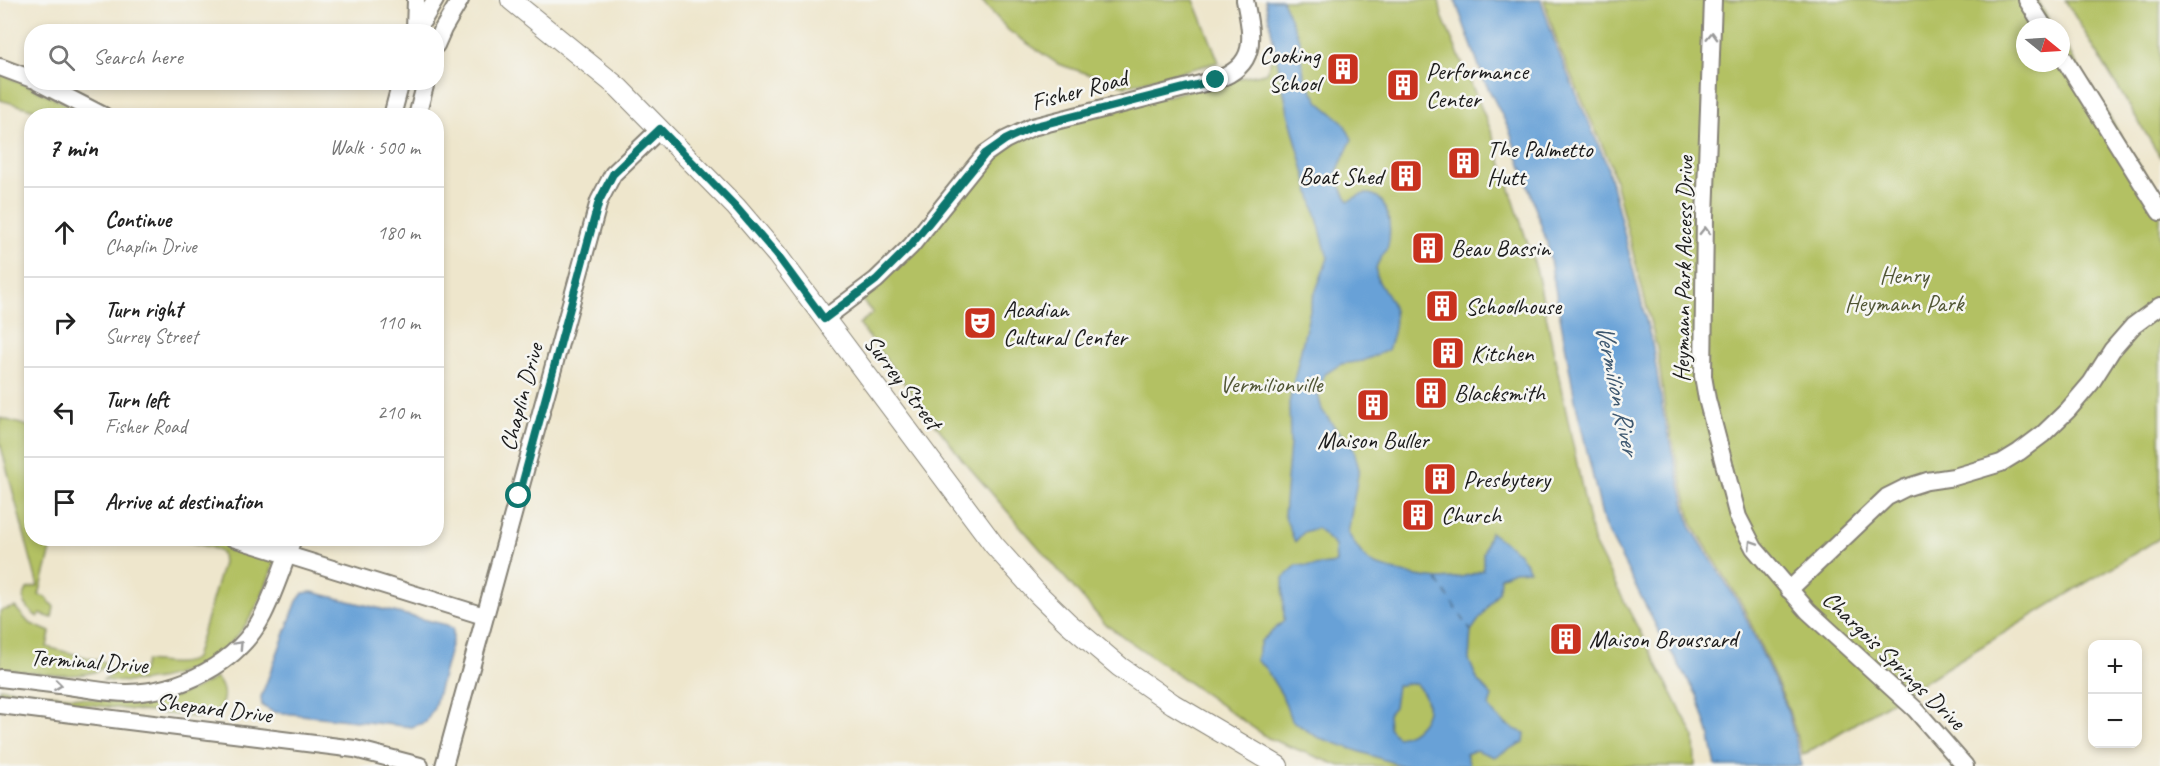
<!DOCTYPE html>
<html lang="en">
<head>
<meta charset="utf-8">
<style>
  :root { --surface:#fff; --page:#f6f6f6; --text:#222; --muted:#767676; --line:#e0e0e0 }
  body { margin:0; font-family:Caveat,sans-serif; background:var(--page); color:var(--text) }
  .controls { position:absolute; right:18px; bottom:18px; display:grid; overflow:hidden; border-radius:12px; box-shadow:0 3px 9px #0003 }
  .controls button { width:54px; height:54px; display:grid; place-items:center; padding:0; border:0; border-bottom:2px solid var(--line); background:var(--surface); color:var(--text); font:30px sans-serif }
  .compass { position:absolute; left:2016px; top:18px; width:54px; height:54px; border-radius:50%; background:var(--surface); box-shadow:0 3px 9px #0003; rotate:108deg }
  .stop { position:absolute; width:18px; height:18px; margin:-14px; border:4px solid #0f766e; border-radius:50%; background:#fff }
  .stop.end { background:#0f766e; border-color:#fff; box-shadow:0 2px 6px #0008 }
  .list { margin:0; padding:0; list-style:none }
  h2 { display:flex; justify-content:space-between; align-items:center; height:78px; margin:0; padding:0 24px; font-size:26px }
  h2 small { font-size:20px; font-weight:400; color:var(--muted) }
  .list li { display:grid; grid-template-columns:39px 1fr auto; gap:18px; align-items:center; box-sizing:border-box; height:90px; padding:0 24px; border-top:2px solid var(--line) }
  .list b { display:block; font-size:22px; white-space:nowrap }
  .list p { margin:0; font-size:20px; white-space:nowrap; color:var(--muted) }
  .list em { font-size:20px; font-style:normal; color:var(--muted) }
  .icon { flex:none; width:33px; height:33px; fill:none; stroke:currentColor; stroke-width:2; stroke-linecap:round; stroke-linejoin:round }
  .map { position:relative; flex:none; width:2160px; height:766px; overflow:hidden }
  .search { position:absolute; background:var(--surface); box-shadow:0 3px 9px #0003; left:24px; top:24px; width:420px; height:66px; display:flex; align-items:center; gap:15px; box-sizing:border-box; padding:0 21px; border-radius:24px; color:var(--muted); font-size:22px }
  .panel { position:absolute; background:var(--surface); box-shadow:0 3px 9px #0003; left:24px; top:108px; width:420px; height:438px; border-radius:24px }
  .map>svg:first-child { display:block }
  .green { fill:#b3c164; stroke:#686e40; stroke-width:1.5 }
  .water { fill:#67a1d7; stroke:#425e7a; stroke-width:1.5; fill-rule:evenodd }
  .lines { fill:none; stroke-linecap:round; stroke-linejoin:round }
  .ferry { stroke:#3e5870; stroke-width:1.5; stroke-dasharray:8 6; stroke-linecap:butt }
  .minor-casing { stroke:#858174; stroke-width:20 }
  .tertiary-casing { stroke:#858174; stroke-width:22 }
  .minor { stroke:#fff; stroke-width:16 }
  .tertiary { stroke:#fff; stroke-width:20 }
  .oneway { stroke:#999 }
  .route { stroke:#0f766e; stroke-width:8 }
  .labels { text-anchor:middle; stroke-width:5; stroke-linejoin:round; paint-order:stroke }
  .poi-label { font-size:24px; fill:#1c1c1c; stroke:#f6f6f2; text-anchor:start }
  .street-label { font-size:24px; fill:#1c1c1c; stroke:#f6f6f2 }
  .park-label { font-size:24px; fill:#515635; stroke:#f6f6f2 }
  .water-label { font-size:26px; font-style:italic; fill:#3e5870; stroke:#f6f6f2 }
</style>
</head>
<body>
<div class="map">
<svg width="2160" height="766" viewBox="0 0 2160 766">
  <rect width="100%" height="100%" fill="#f6f6f2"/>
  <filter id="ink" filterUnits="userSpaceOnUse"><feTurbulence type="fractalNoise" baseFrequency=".0167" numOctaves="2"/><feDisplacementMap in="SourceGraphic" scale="12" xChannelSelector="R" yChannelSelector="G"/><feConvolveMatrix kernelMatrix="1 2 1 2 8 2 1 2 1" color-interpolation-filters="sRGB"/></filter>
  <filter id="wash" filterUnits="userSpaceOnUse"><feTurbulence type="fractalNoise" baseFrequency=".008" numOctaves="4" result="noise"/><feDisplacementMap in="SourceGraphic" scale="24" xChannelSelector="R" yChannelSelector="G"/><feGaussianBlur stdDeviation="1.35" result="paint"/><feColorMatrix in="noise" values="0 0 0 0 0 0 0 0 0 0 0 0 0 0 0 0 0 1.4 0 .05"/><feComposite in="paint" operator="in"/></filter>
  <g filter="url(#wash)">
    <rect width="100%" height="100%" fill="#eee6cc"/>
    <g class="green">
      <path d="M 981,0 L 1194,0 L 1219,62 L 1125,86 L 1058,64 L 1009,31 Z"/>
      <path d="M 1273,0 L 1439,0 L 1442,16 L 1490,128 L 1537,272 L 1593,541 L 1694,736 L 1695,766 L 1340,766 L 1268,738 L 1105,624 L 962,459 L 859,324 L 873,313 L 859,297 L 994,156 L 1008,146 L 1034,133 L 1218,82 L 1266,73 L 1275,50 Z"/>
      <path d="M 1544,0 L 2037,0 L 2053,27 L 2025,27 L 2025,63 L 2061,63 L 2061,39 L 2160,199 L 2160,538 L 1803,755 L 1787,705 L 1742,604 L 1692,524 L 1666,416 L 1657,348 L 1611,165 L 1559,48 Z"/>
      <path d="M 2065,0 L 2160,0 L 2160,157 Z"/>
      <path d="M 0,74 L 25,84 L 89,115 L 53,115 L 0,100 Z"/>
      <path d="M 0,418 L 31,427 L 32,538 L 54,539 L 39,595 L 45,597 L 54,607 L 52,618 L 40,614 L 38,617 C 30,613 26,607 23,598 L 27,589 L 38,586 L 0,443 Z"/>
      <path d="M 179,539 L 211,539 L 274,558 L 275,562 C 268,579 262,598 253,613 C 222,668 162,688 103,680 L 114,673 L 118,666 L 142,672 L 146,661 C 162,662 182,667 195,658 L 223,563 L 222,554 L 216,549 Z"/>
      <path d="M 15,607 L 29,623 L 50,632 L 47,647 L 108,663 C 92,685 24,671 0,668 L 0,611 Z"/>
      <path d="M 216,678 C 231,694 222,716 200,718 L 0,694 L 0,688 L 115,702 L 140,702 L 178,696 L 197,688 Z"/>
    </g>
    <g class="water">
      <path d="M 1265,0 L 1282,0 L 1300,41 L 1304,76 L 1319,102 L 1343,122 L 1352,139 L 1335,176 L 1348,201 C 1353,199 1360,194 1365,194 C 1390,192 1392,230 1388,246 C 1385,255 1375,262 1376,271 C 1377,286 1388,291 1392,304 C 1398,319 1393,335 1388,350 L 1363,361 L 1341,364 L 1325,374 L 1317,390 L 1322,410 L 1336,429 L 1353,447 L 1359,469 L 1348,533 C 1355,544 1363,559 1375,565 C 1380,567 1387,568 1392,570 C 1423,579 1452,584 1483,570 L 1483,554 L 1490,532 L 1519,553 L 1530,570 L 1514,571 L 1500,577 L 1499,591 L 1471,631 L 1470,644 L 1469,660 L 1478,681 L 1492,696 L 1489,707 C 1499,721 1509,728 1525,733 L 1524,742 L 1494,757 L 1476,750 L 1466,754 L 1470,766 L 1402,766 L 1317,737 L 1291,720 L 1282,695 L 1265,668 L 1256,660 L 1261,641 L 1284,621 L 1283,578 L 1297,565 L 1314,566 L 1336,563 L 1335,546 L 1317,528 L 1304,532 L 1295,542 L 1284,515 L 1290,443 L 1289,403 L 1312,301 L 1328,258 L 1288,112 ZM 1405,684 L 1416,684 C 1419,688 1423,692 1425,696 C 1433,716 1416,735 1397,737 L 1389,727 L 1388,714 L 1394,707 L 1397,686 Z"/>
      <path d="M 1455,0 L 1541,0 L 1557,49 L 1607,165 L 1653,348 L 1664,418 L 1690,526 L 1740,605 L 1786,706 L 1800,755 L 1801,766 L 1716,766 L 1709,733 L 1697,695 L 1658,630 L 1604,524 L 1575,400 L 1547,243 L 1509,129 L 1484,80 Z"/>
      <path d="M 312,592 L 447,625 L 453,629 L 453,638 L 434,708 L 426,722 L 412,727 L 273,712 L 262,706 L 261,697 L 297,601 L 303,593 Z"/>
    </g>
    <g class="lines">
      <path class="ferry" d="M 1437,580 L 1471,631"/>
    </g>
  </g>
  <g filter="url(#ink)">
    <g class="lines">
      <defs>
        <g id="minor">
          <path d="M 1713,0 L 1705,217 L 1703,376 L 1707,399 L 1738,517 L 1754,548 L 1808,611 L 1915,709 L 1965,766"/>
          <path d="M 2027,0 L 2044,27"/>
          <path d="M 415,29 L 416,0"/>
          <path d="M 416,32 L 435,0"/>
          <path d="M 436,45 L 443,29 L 460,0"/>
          <path d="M 2061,54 L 2160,212"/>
          <path d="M 0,67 L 32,79"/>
          <path d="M 38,82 L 104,116"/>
          <path d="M 392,116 L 401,82"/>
          <path d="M 417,116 L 426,82"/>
          <path d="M 824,319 L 876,280 L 911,246 L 985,154 L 1005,140 L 1032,127 L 1216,80 C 1259,65 1252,36 1245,0"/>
          <path d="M 233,538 L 484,616"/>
          <path d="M 1789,590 L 1887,497 L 1905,488 L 1927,481 L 1954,477 L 1981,469 L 2001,463 L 2019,452 L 2043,434 L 2068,410 L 2091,383 L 2112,350 L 2133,326 L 2160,306"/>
          <path d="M 0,678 C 27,681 54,684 82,688 C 96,690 112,693 127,693 C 180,692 238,664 263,615 C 275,591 284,564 293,538"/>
          <path d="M 0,705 L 355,749 L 420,766"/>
          <path d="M 444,766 L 599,201 L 613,174 L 660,129"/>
        </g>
        <path id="tertiary" d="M 511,0 L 619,88 L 736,207 L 777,255 L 994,545 L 1037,593 L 1068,623 L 1120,667 L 1173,704 L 1278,766"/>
      </defs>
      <use href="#minor" class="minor-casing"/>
      <use href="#tertiary" class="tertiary-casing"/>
      <use href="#minor" class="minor"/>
      <use href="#tertiary" class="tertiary"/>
    </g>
    <defs><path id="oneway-chevron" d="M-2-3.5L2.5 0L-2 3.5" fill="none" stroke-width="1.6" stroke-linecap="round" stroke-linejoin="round" transform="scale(1.5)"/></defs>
    <g class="oneway">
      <use href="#oneway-chevron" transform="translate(1712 36) rotate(-88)"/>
      <use href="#oneway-chevron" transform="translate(1705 231) rotate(-89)"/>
      <use href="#oneway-chevron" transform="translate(1752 544) rotate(-123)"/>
      <use href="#oneway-chevron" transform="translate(239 645) rotate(-47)"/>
      <use href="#oneway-chevron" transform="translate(58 685) rotate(7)"/>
    </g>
  </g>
  <g class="lines" filter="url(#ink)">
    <path class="route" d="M 519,496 L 599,201 L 613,174 L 660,129 L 736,207 L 777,255 L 824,319 L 876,280 L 910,246 L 985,154 L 1005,140 L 1032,127 L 1216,80"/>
  </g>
  <defs>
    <symbol id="building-square" viewBox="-11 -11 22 22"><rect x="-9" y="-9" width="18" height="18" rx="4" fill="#c8321e" stroke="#f6f6f2"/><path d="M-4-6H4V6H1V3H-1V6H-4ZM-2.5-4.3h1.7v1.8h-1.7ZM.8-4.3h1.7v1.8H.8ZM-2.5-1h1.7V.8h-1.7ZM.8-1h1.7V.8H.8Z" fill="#fff"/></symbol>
    <symbol id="theatre-square" viewBox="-11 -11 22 22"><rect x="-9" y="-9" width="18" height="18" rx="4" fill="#c8321e" stroke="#f6f6f2"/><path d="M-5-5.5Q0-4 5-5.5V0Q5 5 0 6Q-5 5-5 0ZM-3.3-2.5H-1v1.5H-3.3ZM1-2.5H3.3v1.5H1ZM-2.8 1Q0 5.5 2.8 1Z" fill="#fff"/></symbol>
  </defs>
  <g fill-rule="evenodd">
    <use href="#building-square" x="1324" y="50" width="38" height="38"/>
    <use href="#building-square" x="1384" y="66" width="38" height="38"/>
    <use href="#building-square" x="1445" y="144" width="38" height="38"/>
    <use href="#building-square" x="1387" y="157" width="38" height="38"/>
    <use href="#building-square" x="1409" y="229" width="38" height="38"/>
    <use href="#building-square" x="1423" y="287" width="38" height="38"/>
    <use href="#theatre-square" x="961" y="304" width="38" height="38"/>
    <use href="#building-square" x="1429" y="334" width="38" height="38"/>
    <use href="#building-square" x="1412" y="374" width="38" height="38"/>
    <use href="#building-square" x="1354" y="386" width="38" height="38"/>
    <use href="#building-square" x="1421" y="460" width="38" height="38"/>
    <use href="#building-square" x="1399" y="496" width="38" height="38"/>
    <use href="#building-square" x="1547" y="620" width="38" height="38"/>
  </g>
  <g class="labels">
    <g class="poi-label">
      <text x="1320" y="63" text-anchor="end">Cooking<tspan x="1320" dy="28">School</tspan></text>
      <text x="1426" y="79">Performance<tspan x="1426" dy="28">Center</tspan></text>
      <text x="1487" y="157">The Palmetto<tspan x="1487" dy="28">Hutt</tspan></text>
      <text x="1383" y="184" text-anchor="end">Boat Shed</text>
      <text x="1451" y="256">Beau Bassin</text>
      <text x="1465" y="314">Schoolhouse</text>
      <text x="1003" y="317">Acadian<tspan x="1003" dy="28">Cultural Center</tspan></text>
      <text x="1471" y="361">Kitchen</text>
      <text x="1454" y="401">Blacksmith</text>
      <text x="1373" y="448" text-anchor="middle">Maison Buller</text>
      <text x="1463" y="487">Presbytery</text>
      <text x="1441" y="523">Church</text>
      <text x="1589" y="647">Maison Broussard</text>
    </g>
    <g class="street-label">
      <text transform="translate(1079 90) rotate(-15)" y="8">Fisher Road</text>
      <text transform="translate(1683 269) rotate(-89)" y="8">Heymann Park Access Drive</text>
      <text transform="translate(903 382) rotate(53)" y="8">Surrey Street</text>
      <text transform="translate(521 397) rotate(-75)" y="8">Chaplin Drive</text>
      <text transform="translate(1894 660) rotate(44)" y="8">Chargois Springs Drive</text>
      <text transform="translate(89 661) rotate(4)" y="8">Terminal Drive</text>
      <text transform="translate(214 708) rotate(7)" y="8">Shepard Drive</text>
    </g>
    <g class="park-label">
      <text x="1904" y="283">Henry<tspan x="1904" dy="28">Heymann Park</tspan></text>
      <text x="1271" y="392">Vermilionville</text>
    </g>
    <g class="water-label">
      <text transform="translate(1618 389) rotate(78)" y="9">Vermilion River</text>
    </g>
  </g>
</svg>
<div class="controls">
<button>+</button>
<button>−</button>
</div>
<svg class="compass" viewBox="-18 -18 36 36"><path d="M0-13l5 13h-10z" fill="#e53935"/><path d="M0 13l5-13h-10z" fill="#767676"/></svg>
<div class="stop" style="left:519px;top:496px"></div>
<div class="stop end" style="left:1216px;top:80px"></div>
<div class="search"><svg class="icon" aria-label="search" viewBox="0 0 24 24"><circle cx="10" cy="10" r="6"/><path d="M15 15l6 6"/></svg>Search here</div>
<section class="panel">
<h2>7 min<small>Walk · 500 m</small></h2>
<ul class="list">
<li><svg class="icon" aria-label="ahead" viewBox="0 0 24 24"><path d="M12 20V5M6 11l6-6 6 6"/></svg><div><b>Continue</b><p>Chaplin Drive</p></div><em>180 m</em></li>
<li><svg class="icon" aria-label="right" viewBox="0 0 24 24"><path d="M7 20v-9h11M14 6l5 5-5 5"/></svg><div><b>Turn right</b><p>Surrey Street</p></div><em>110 m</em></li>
<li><svg class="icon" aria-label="left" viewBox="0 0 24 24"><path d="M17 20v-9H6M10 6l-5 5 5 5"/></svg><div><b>Turn left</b><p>Fisher Road</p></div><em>210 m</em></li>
<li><svg class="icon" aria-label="arrive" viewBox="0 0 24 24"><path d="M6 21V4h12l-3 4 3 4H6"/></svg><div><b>Arrive at destination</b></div></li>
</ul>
</section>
</div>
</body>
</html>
